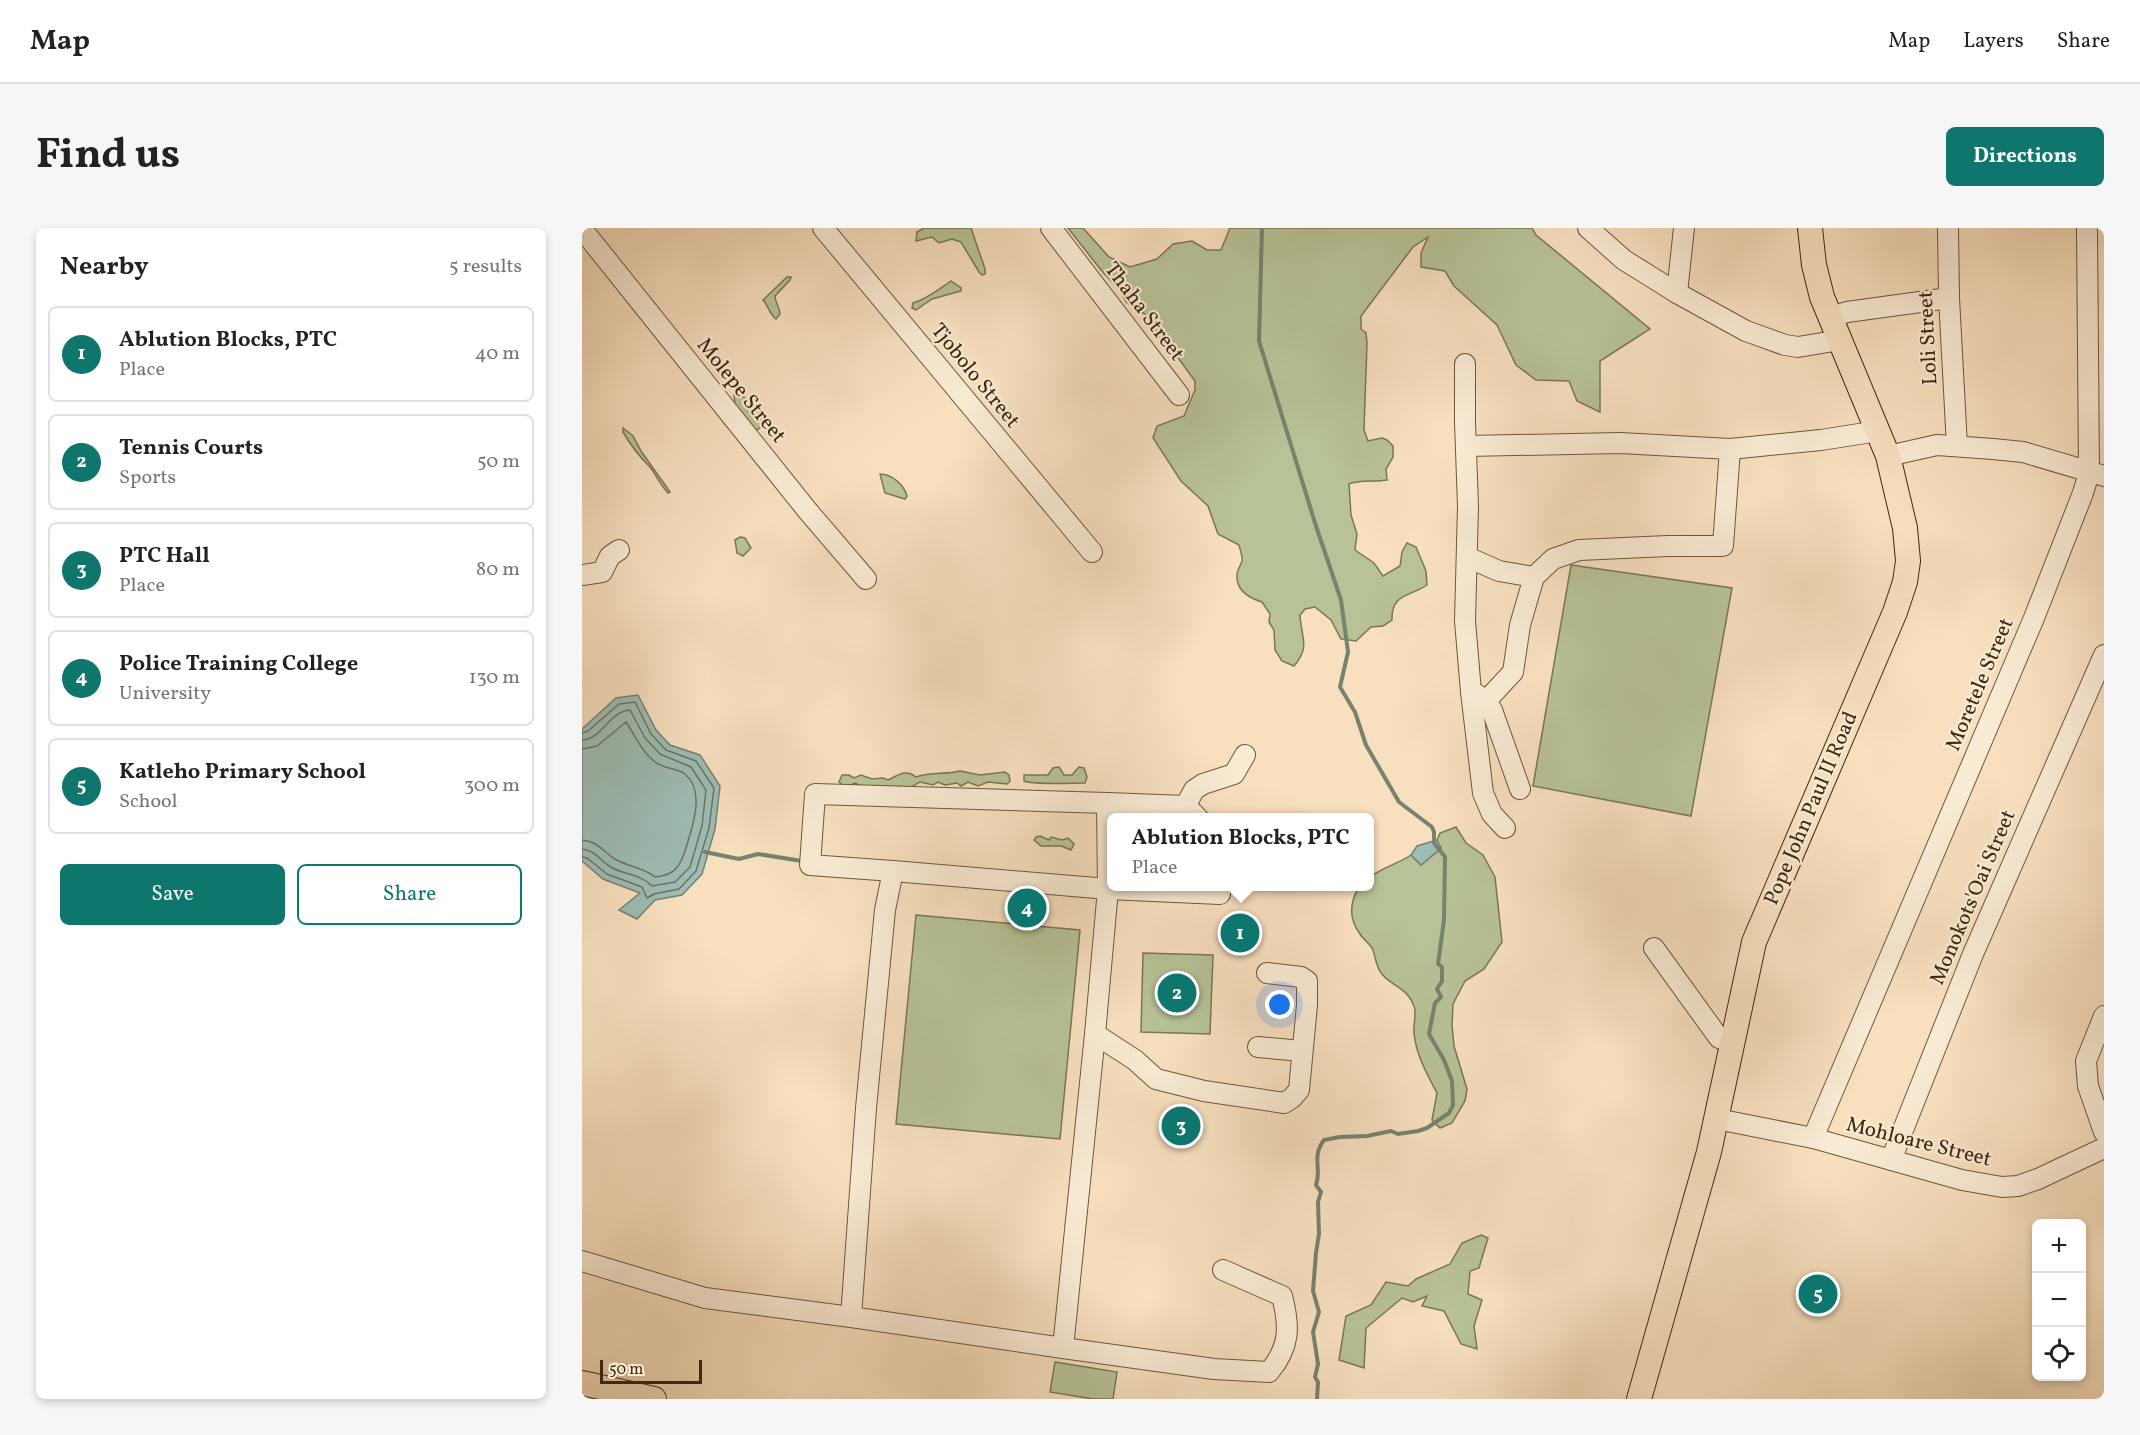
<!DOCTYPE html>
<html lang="en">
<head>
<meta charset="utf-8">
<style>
  :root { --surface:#fff; --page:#f6f6f6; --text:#222; --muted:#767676; --line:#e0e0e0; --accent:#0f766e }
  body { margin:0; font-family:Vollkorn,serif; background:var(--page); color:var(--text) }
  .controls { position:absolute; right:18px; bottom:18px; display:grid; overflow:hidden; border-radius:9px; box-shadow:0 3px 9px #0003 }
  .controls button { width:54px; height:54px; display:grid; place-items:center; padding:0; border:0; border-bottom:2px solid var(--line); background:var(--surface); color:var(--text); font:30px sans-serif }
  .scale { position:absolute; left:18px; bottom:15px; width:102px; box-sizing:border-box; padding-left:6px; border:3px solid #3f290f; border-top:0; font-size:16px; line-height:21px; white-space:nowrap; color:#3f290f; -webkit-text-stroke:4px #faebd5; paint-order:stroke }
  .you { position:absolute; left:698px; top:777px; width:21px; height:21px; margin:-15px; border:4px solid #fff; border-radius:50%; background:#1a73e8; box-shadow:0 0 0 9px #1a73e833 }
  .badge { display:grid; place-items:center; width:39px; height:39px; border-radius:50%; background:var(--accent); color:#fff; font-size:20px; font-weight:700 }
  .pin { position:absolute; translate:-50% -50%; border:3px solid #fff; box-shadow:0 2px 6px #0006 }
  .popup { position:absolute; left:525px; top:585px; width:267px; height:78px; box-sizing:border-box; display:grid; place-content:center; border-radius:9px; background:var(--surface); filter:drop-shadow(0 2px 4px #0005); font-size:20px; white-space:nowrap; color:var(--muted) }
  .popup b { font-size:22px; color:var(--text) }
  .popup::after { content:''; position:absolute; left:50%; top:100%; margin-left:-12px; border:12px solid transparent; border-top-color:var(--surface) }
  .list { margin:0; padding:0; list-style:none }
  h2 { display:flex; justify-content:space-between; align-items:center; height:78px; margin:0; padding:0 24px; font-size:26px }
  h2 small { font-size:20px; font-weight:400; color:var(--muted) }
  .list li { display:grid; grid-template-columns:39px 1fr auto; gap:18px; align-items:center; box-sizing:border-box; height:96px; margin:0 12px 12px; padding:0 12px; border:2px solid var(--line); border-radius:9px }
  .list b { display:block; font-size:22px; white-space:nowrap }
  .list p { margin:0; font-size:20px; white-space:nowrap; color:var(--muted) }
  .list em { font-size:20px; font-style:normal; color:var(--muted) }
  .actions { display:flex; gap:12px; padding:18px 24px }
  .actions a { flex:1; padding:14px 0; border:2px solid var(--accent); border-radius:9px; text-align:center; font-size:21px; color:var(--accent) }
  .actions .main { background:var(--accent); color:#fff }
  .icon { flex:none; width:33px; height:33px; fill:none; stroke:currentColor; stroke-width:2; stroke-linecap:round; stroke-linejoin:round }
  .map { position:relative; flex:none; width:1522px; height:1171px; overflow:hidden; border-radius:9px }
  header { display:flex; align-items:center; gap:36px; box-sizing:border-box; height:84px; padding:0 30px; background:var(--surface); border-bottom:2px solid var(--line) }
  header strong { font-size:28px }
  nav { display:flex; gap:33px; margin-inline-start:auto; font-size:21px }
  .intro { display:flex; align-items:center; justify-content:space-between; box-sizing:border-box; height:144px; padding:0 36px }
  h1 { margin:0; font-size:42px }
  .button { padding:15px 27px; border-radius:9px; background:var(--accent); color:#fff; font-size:21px; font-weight:700 }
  main { display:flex; gap:36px; padding:0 36px }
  aside { flex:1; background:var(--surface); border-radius:9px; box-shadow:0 3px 9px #0003 }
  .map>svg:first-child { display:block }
  .green { fill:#b7c397; stroke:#7b7653; stroke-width:1.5 }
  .water { fill:#9dbdb5; stroke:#778273; stroke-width:1.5 }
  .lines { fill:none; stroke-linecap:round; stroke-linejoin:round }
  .shore { stroke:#6e7362; stroke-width:1.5 }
  .stream { stroke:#778273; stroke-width:4 }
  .minor-casing { stroke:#6d573b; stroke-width:22 }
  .major-casing { stroke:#3f290f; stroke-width:26 }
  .minor { stroke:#faebd5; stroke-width:20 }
  .major { stroke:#f8e0bf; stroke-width:24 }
  .labels { text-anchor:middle; stroke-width:4.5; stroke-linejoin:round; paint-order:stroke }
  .street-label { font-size:21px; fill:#3f290f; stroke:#faebd5 }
</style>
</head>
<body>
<header>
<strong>Map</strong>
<nav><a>Map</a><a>Layers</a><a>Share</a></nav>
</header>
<div class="intro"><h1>Find us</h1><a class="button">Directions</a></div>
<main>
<aside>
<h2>Nearby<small>5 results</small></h2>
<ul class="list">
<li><span class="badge">1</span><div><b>Ablution Blocks, PTC</b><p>Place</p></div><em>40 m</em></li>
<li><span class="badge">2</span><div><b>Tennis Courts</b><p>Sports</p></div><em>50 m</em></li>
<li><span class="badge">3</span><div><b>PTC Hall</b><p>Place</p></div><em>80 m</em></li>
<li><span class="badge">4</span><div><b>Police Training College</b><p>University</p></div><em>130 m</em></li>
<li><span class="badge">5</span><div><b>Katleho Primary School</b><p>School</p></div><em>300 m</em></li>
</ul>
<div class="actions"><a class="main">Save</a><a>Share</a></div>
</aside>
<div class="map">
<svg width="1522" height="1171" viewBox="0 0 1522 1171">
  <rect width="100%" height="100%" fill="#f8e0bf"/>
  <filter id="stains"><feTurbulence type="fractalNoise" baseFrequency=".00333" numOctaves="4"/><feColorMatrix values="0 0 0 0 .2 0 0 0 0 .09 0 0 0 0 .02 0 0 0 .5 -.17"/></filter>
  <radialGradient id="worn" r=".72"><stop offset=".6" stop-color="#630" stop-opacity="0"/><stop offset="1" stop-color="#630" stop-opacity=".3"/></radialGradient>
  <g class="green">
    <path d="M 342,0 L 389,0 L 403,41 L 403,46 L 400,47 L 397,44 L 379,14 L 370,11 L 357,15 L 350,9 L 334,13 L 335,4 Z"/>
    <path d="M 486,0 L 501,0 L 527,29 L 548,39 L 575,31 L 591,16 L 610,13 L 625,22 L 639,22 L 648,0 L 950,0 L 954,7 L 1068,101 L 1018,133 L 1018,184 L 995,173 L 987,153 L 954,152 L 934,137 L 915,97 L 872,58 L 863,43 L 839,39 L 839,25 L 846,9 L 831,19 L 779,88 L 779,101 L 784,105 L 785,115 L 782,202 L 786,213 L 800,210 L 805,212 L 811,218 L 811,229 L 804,241 L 805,252 C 793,254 776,252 767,256 L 769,287 L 775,306 L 773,322 L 792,335 L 801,348 L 818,338 L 820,324 L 825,315 L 834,319 L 844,343 L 845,357 C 827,369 809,366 810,392 L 801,398 L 789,399 L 774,413 L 759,411 L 749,392 L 733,379 L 723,381 L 718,387 C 719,410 729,418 712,438 L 700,433 L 693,422 L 692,402 L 687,394 L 688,386 L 680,374 C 667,370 654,363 655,347 C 655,342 659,337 660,333 C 661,328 658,322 657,317 L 636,306 L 626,278 L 599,253 L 571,210 L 575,198 L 602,188 L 613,162 L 613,153 L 594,127 L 580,113 L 564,87 L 544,74 L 539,64 L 519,42 Z"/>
    <path d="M 205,49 L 209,49 L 208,52 L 193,68 C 193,75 198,79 198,86 L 194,91 C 187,86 187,78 181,72 Z"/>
    <path d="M 369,53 L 379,60 L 379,63 L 350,71 L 334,82 L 330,80 L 331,75 C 345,71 357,61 369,53 Z"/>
    <path d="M 152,167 L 158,167 C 164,172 171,171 178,176 L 179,199 L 173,203 L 153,177 Z"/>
    <path d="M 41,200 L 51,208 L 59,223 L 88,264 L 86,265 C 78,257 74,246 67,238 C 57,228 48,216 41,204 Z"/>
    <path d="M 298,246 C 310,246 322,257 325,268 L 323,271 L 303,265 Z"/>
    <path d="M 158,309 L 163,310 L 169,320 L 161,328 L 155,325 L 153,312 Z"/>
    <path d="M 989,337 L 1150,360 L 1109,588 L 951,558 Z"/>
    <path d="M 477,539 L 482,547 L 490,547 L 497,539 L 502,540 L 505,549 L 503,555 C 490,555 450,557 442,553 L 442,547 L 466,547 L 471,540 Z"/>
    <path d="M 378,543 L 398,547 L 423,544 L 427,547 L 428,553 L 425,556 L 406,554 L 396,558 L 386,554 L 379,558 L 375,555 L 363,557 L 356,554 L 351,557 L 338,554 L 327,560 L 317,558 L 313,562 L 286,561 L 273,555 L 263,559 L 257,554 L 260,547 L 267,547 L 272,550 L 279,547 L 290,551 L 301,550 L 306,552 C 315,548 324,540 334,549 C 350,543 363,547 378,543 Z"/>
    <path d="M 874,599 L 884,615 L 901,627 L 913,649 L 920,714 L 902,741 L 883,753 L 871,776 L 870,797 L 872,818 L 885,861 L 883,873 L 870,895 L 858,900 L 850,892 L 855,865 C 845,846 834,827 832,805 C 831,797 835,785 832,778 C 825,759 809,758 800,746 C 793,738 794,728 790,720 C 787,715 781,711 778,706 C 766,690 768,674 777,659 L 787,658 L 787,650 C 800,639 816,636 829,627 L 839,637 L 859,620 L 855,612 L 858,605 Z"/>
    <path d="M 458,608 L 467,612 L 469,609 L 480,612 L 486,610 L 492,616 L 489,622 L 479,618 L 459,618 L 452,612 L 454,609 Z"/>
    <path d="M 334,687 L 498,702 L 478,911 L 314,896 Z"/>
    <path d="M 561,725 L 631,727 L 628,806 L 559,804 Z"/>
    <path d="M 899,1007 L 906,1010 L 897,1040 L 888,1043 L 886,1066 L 900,1072 L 892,1098 L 895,1121 L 879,1116 L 862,1083 L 840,1078 L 845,1068 L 831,1074 L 820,1070 L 784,1100 L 782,1140 L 757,1132 L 764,1088 L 789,1077 L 804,1054 L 826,1058 L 834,1051 L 868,1036 L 880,1015 Z"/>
    <path d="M 473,1134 L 535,1144 L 531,1171 L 511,1171 L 468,1164 Z"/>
  </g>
  <g class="water">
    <path d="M 56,467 L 74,502 L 88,517 L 118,527 L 138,558 L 133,601 L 120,646 L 100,667 L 73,672 L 55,691 L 37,682 L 58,665 L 21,651 L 0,633 L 0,501 L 34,470 Z"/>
    <path d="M 855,612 L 859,620 L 839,637 L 829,627 L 835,618 Z"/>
  </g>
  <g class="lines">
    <g class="shore">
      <path d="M 0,505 L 6,503 L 37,476 L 53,474 L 69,506 L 84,522 L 114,533 L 132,560 L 127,600 L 114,643 L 97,661 L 72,666 L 65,670 L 60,659 L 25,646 L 5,630 L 0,629"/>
      <path d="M 0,512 C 20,511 28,483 48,482 L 63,510 L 78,526 L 109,539 L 124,562 L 120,598 L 108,639 L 93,654 L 70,658 C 59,646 41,647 27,638 C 18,632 12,622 0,621"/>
      <path d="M 0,521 L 15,518 L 44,494 C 54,508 58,522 73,534 C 82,541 95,540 103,546 C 124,564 110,599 104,620 C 98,639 93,647 73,649 C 61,639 46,639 33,631 C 21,624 16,613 0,612"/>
    </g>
    <g class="stream">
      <path d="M 680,0 L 677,113 L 733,295 L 759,372 L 766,424 L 758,459 L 773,484 L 784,517 L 817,574 L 850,599 L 852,604 L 852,615 L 863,629 L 862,692 L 856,736 L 860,739 L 860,753 L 855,761 L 859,769 L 853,775 L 847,806 L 862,832 L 870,853 L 871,877 L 867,885 L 845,900 L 836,903 L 816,906 L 809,903 L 785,908 L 758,909 L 742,912 C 729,929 740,941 734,957 L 739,964 L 736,974 L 737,1006 L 734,1025 L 731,1063 L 737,1084 L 731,1104 L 736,1136 L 733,1149 L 736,1154 L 735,1171"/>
      <path d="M 123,624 L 157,631 L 176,626 L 220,633"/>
    </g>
    <defs>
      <g id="minor">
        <path d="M 241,0 L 510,324"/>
        <path d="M 469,0 L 597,167"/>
        <path d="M 1006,0 L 1042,32 L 1095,65 L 1164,103 L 1203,117 L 1216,119 L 1258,112"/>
        <path d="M 1366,0 L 1367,70 L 1375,218"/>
        <path d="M 0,1 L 225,282 L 284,351"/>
        <path d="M 1095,65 L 1102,0"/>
        <path d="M 1249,89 L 1265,84 L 1367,70"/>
        <path d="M 883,136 L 883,194 L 886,278 L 883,393 L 889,464 L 901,565 L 910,586 L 923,600"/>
        <path d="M 885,218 L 1038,215 L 1148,221 L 1239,212 L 1296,203"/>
        <path d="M 1306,228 L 1355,217 L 1411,221 L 1441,224 L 1522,248"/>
        <path d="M 885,329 L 917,343 L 952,349"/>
        <path d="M 0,347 L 20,344 L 28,328 L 37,322"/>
        <path d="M 894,466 L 904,473 L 910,482 L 938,561"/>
        <path d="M 904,473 L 931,444 L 938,397 L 952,349 L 971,331 L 997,322 L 1086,318 L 1141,318 L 1148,221"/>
        <path d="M 525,575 L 604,578 L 616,590"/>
        <path d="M 597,590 L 612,562 L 621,556 L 652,546 L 663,527"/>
        <path d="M 311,643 L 228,637 L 233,566 L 525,575 L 526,661"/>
        <path d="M 526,661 L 638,666 L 637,658"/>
        <path d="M 1072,720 L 1137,810 L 1150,814"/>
        <path d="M 1522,788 L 1504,833 L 1506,858 L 1522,904"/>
        <path d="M 513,806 L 553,832 L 574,851 L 622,863 L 702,875 L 710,870 L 717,862 L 725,777 L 725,753 L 719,749 L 685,745"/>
        <path d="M 676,819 L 720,823"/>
        <path d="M 1135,891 L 1231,910 L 1380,952 L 1420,959 L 1436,958 L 1456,951 L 1522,920"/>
        <path d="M 1231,910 L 1452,390 L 1501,265 L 1507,245 L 1505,0"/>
        <path d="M 1309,932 L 1391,726 L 1522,427"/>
        <path d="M 0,1033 L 123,1070 L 269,1089 L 481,1120 L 513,806 L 526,661 L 311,643 L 303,682 L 284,880 L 269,1089"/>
        <path d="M 481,1120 L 632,1141 L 687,1144 C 708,1119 708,1099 700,1068 L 641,1042"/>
      </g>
      <g id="major">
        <path d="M 0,1155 L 72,1171"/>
        <path d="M 1057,1171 L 1127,924 L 1172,714 L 1313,384 L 1323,354 L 1326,333 L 1323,300 L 1306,228 L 1240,69 L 1232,37 L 1228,0"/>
      </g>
    </defs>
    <use href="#minor" class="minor-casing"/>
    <use href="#major" class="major-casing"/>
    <use href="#minor" class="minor"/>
    <use href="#major" class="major"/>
  </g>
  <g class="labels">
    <g class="street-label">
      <text transform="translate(563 83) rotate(53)" y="7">Thaha Street</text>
      <text transform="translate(1345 110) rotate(-93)" y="7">Loli Street</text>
      <text transform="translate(394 147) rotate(51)" y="7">Tjobolo Street</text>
      <text transform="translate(160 162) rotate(51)" y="7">Molepe Street</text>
      <text transform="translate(1397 456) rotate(-67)" y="7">Moretele Street</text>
      <text transform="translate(1228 580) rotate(-67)" y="7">Pope John Paul II Road</text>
      <text transform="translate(1390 669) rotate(-67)" y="7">Monokots'Oai Street</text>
      <text transform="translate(1337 913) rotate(14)" y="7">Mohloare Street</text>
    </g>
  </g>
  <rect width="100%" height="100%" filter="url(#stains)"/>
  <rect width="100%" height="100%" fill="url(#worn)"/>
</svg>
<div class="controls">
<button>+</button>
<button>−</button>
<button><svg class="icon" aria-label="locate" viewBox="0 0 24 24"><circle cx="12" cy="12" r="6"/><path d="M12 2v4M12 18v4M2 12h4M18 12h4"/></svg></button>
</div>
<div class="scale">50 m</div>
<div class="you"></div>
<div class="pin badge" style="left:658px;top:705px">1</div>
<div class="popup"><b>Ablution Blocks, PTC</b>Place</div>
<div class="pin badge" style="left:595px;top:765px">2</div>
<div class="pin badge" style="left:599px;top:898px">3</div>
<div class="pin badge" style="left:445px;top:680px">4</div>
<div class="pin badge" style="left:1236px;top:1066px">5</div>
</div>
</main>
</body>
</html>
